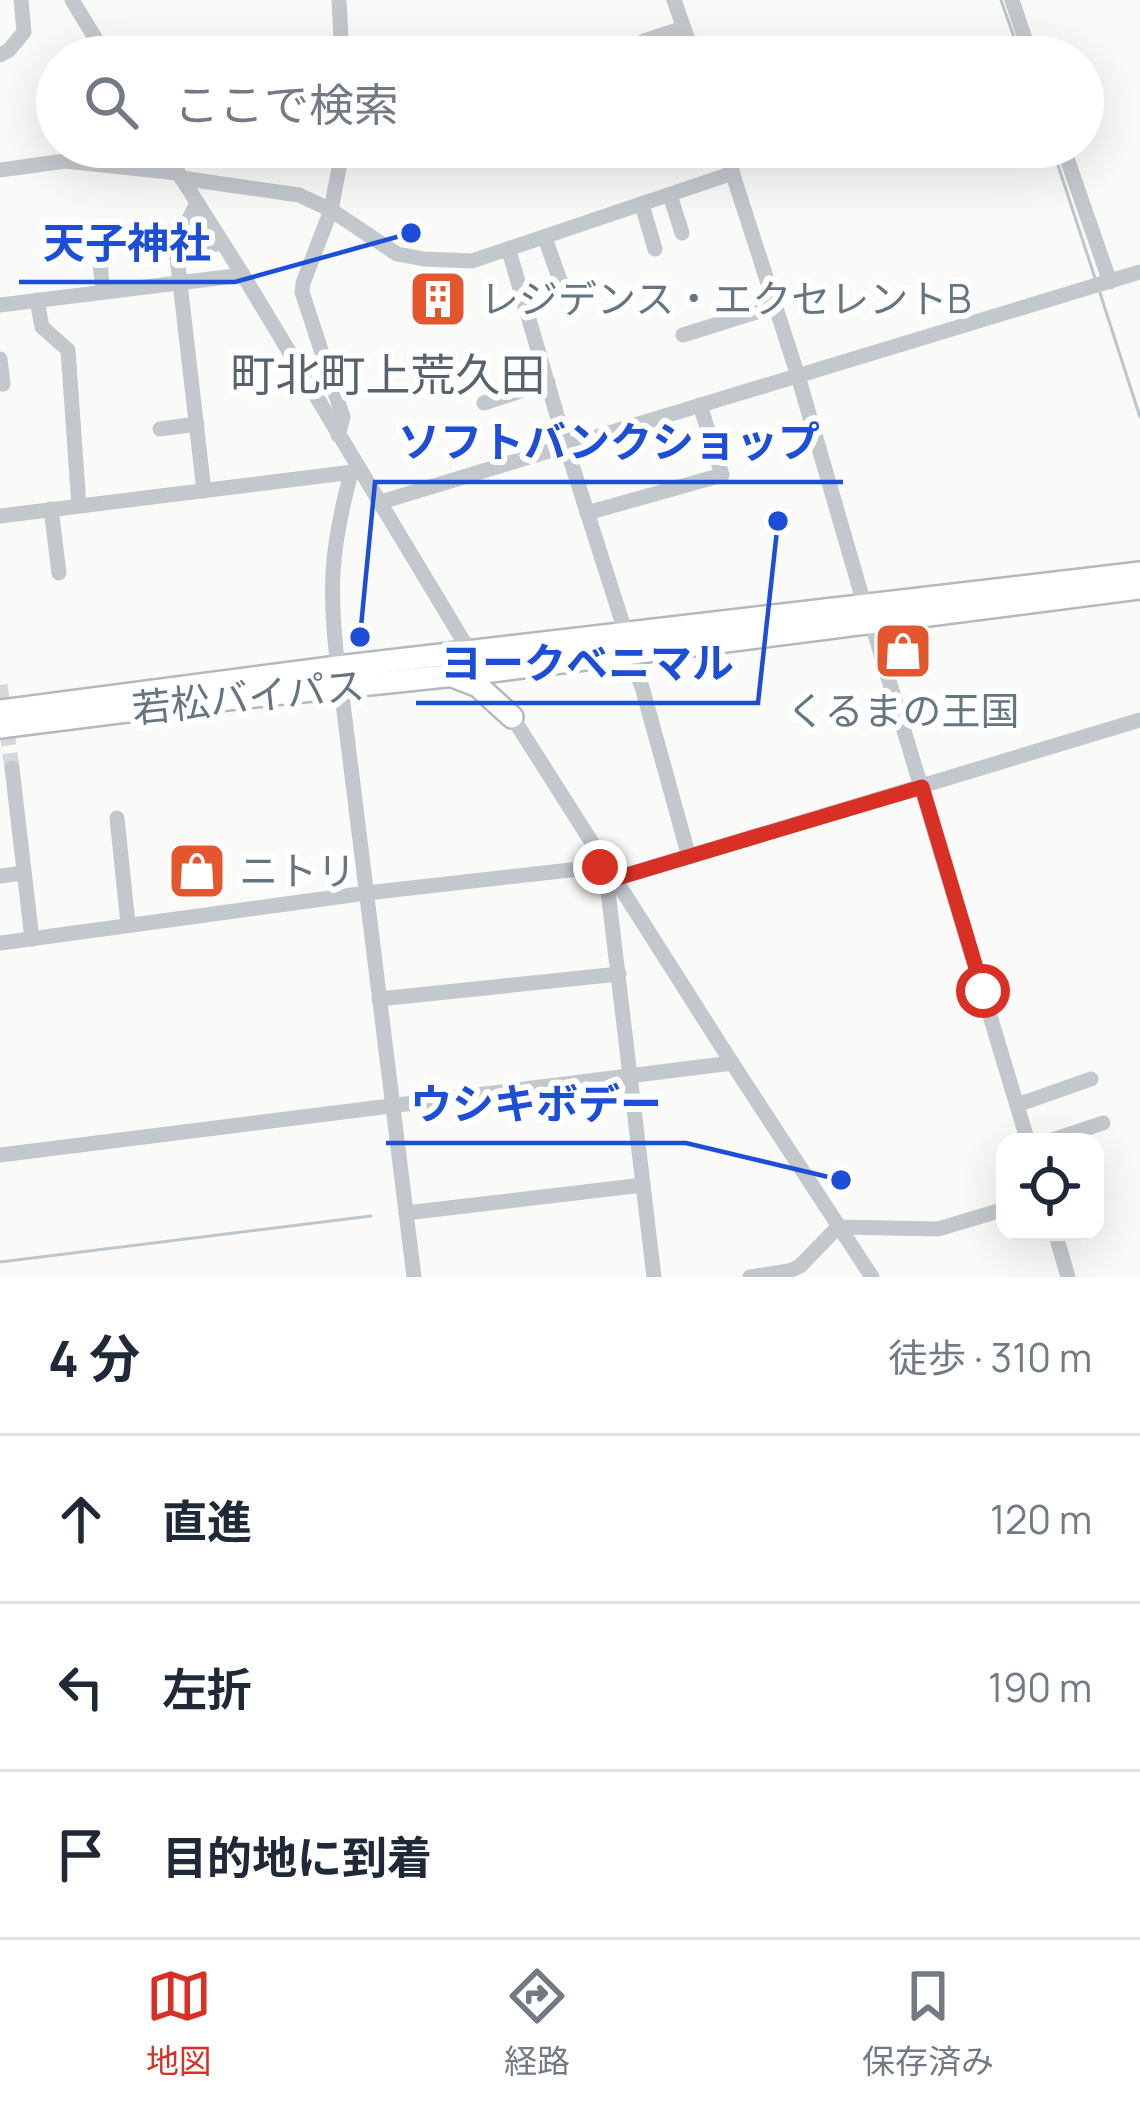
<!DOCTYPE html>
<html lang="ja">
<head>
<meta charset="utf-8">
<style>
  :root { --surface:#fff; --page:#f6f6f7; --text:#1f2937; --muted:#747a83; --line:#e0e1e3; --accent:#d93025 }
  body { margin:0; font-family:Manrope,"Noto Sans JP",sans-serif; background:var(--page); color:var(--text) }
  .controls { position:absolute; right:36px; bottom:36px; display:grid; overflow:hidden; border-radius:24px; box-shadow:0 12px 48px #0002 }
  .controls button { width:108px; height:108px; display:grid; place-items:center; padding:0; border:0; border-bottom:3px solid var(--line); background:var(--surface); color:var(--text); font:60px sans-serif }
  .stop { position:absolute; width:36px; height:36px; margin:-27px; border:9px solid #d93025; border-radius:50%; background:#fff }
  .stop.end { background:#d93025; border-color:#fff; box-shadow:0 3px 12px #0008 }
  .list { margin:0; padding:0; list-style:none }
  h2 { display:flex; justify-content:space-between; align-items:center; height:156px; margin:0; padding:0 48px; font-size:51px }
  h2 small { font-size:39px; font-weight:400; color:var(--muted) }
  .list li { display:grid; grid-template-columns:78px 1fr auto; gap:36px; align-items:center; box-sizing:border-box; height:168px; padding:0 48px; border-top:3px solid var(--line) }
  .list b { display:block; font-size:45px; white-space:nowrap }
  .list em { font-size:39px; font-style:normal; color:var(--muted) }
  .icon { flex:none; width:66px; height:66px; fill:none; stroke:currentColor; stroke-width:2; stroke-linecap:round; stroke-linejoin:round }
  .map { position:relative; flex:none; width:1140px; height:1277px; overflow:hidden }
  .search { position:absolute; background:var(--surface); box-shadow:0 12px 48px #0002; left:36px; right:36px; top:36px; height:132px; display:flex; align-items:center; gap:30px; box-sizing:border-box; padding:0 42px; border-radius:66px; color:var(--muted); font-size:45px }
  .sheet { height:660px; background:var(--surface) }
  nav { display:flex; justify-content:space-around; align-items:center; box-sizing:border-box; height:168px; border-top:3px solid var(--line); background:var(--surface); font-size:33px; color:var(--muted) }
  nav a { display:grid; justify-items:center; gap:6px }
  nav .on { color:var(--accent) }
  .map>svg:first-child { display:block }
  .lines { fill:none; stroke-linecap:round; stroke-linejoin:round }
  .stream { stroke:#bbc7cb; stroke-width:3 }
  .minor-tunnel { stroke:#d5d9db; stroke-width:15; stroke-dasharray:15 8; stroke-linecap:butt }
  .highway-casing { stroke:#b4b9bd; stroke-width:26 }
  .minor { stroke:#c3c8cc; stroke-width:15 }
  .highway { stroke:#fff; stroke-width:21 }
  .route { stroke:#d93025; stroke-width:15 }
  .labels { text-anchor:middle; stroke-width:12; stroke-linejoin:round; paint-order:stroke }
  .poi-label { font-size:39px; fill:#657683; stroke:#fff; text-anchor:start }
  .street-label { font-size:39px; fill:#657683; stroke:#fff }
  .quarter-label { font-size:45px; fill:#57646e; stroke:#fff }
  .leader { fill:none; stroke:#1d4ed8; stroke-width:4.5 }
  .callout-dot { fill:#1d4ed8; stroke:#fff; stroke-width:4.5 }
  .callout-label { font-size:42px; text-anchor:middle; font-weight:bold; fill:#1d4ed8; stroke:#fff; stroke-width:12; stroke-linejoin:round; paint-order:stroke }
</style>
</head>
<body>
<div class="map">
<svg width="1140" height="1277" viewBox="0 0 1140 1277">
  <rect width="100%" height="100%" fill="#fafaf8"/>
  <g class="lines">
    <g class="stream">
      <path d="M 1001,0 L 1021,57"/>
      <path d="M 1052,147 L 1095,278"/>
      <path d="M 1100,293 L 1140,417"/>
      <path d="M 0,1262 L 371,1216"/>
    </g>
    <path class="minor-tunnel" d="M 0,685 L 12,768"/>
    <defs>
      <g id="highway">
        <path d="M 455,677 L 478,686 L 512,717"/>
        <path d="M 0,711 L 338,667 L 1140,573"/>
        <path d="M 0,727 L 190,703 L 484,672 L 1140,588"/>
      </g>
    </defs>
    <use href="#highway" class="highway-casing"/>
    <g class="minor">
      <path d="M 72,0 L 105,54"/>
      <path d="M 339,0 L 342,57"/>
      <path d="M 674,0 L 694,57"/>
      <path d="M 1012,0 L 1031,57"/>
      <path d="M 644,41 L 684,28"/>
      <path d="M 102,49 C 132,38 165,50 196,57"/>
      <path d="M 0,55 L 9,50 L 24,32 L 21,0"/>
      <path d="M 162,147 L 243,275 L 473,657"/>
      <path d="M 724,147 L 798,376 L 865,607"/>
      <path d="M 1063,147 L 1110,282"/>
      <path d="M 0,170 L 65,161 L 178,173"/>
      <path d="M 181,178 L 299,195 L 331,210 L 397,254 L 424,259 L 472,261 L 733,173"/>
      <path d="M 670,195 L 682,233"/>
      <path d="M 197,203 L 182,233 L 177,257 L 204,491"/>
      <path d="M 642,205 L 655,249"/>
      <path d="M 545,238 L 562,286"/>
      <path d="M 178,250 L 223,243"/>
      <path d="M 509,251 L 566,446 L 626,634"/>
      <path d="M 103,292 L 98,244 L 125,241"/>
      <path d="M 37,300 L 42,327 L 68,350 L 79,506"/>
      <path d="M 0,305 L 243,275"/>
      <path d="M 683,335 L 776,306"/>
      <path d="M 0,359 L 3,384"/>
      <path d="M 484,403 L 548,382"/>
      <path d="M 160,429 L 197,424"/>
      <path d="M 338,435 L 343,417 L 302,292 L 303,283 L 331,210 L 343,147"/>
      <path d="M 381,502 L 1140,272"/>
      <path d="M 51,509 L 59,573"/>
      <path d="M 587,513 L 722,475 L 700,405"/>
      <path d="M 0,516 L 361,471"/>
      <path d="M 871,621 L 1028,1142"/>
      <path d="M 628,652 L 642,687 L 689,857"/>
      <path d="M 338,667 C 328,589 331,548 351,473"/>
      <path d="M 341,687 L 414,1277"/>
      <path d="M 509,712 L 732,1063 L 872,1277"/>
      <path d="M 12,768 L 32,939"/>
      <path d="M 117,818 L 128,924"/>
      <path d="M 0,876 L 24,873"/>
      <path d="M 613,879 L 1140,720"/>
      <path d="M 0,943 L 367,893 L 605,866 L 654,1277"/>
      <path d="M 379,999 L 619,974"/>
      <path d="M 1017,1105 L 1091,1079"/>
      <path d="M 1046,1142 L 1103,1123"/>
      <path d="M 0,1155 L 732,1063"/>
      <path d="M 406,1213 L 643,1185"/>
      <path d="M 1055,1232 L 1068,1277"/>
      <path d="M 750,1277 L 789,1271 L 800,1266 L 838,1227 L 938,1229 L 1005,1209"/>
    </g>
    <use href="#highway" class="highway"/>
  </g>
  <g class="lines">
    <path class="route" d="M 600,867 L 605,866 L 614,879 L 922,787 L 983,991"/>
  </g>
  <defs>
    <symbol id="building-square" viewBox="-11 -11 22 22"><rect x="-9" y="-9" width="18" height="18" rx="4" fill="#e4572e" stroke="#fff"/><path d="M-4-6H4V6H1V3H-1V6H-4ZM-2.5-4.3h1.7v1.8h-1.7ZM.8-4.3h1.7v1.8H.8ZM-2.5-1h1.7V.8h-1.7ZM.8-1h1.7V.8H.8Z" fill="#fff"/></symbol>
    <symbol id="shop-square" viewBox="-11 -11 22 22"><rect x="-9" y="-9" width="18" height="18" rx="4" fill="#e4572e" stroke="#fff"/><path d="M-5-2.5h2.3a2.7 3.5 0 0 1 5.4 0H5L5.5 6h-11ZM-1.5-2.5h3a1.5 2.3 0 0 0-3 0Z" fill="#fff"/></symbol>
  </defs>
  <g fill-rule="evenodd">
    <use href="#building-square" x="405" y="266" width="66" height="66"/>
    <use href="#shop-square" x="870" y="618" width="66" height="66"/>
    <use href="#shop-square" x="164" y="838" width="66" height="66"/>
  </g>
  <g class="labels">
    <g class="poi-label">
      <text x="480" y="313">レジデンス・エクセレントB</text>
      <text x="903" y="725" text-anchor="middle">くるまの王国</text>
      <text x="239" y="885">ニトリ</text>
    </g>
    <g class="street-label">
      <text transform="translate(248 697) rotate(-6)" y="14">若松バイパス</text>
    </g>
    <g class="quarter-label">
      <text x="388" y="391">町北町上荒久田</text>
    </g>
  </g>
  <path class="leader" d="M411 233L235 282H19M360 637L375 482H843M778 521L758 703H416M841 1180L686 1143H386"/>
  <g class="callout-dot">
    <circle cx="411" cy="233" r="12"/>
    <circle cx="360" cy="637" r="12"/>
    <circle cx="778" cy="521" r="12"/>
    <circle cx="841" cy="1180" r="12"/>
  </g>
  <g class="callout-label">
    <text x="127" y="258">天子神社</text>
    <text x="609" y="457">ソフトバンクショップ</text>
    <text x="587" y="678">ヨークベニマル</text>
    <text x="536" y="1119">ウシキボデー</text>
  </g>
</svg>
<div class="controls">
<button><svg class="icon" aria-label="locate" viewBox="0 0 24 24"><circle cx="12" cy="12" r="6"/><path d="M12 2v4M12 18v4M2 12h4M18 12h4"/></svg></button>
</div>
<div class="stop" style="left:983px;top:991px"></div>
<div class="stop end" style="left:600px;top:867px"></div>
<div class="search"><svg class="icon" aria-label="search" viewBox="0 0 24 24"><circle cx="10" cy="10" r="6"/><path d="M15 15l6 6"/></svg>ここで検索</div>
</div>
<section class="sheet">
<h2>4 分<small>徒歩 · 310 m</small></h2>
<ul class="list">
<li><svg class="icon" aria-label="ahead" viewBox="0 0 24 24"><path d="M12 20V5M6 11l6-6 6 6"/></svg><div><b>直進</b></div><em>120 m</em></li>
<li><svg class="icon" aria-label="left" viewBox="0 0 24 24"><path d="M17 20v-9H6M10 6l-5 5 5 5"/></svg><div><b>左折</b></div><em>190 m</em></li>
<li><svg class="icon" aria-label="arrive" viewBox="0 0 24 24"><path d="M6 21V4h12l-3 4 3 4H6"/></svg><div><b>目的地に到着</b></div></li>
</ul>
</section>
<nav>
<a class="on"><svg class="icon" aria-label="map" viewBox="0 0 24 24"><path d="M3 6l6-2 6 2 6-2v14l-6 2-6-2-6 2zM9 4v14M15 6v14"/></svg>地図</a>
<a><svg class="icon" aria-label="directions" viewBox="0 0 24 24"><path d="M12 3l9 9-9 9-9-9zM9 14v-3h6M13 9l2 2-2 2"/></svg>経路</a>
<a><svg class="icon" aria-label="saved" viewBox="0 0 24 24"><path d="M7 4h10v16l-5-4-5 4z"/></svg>保存済み</a>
</nav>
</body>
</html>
